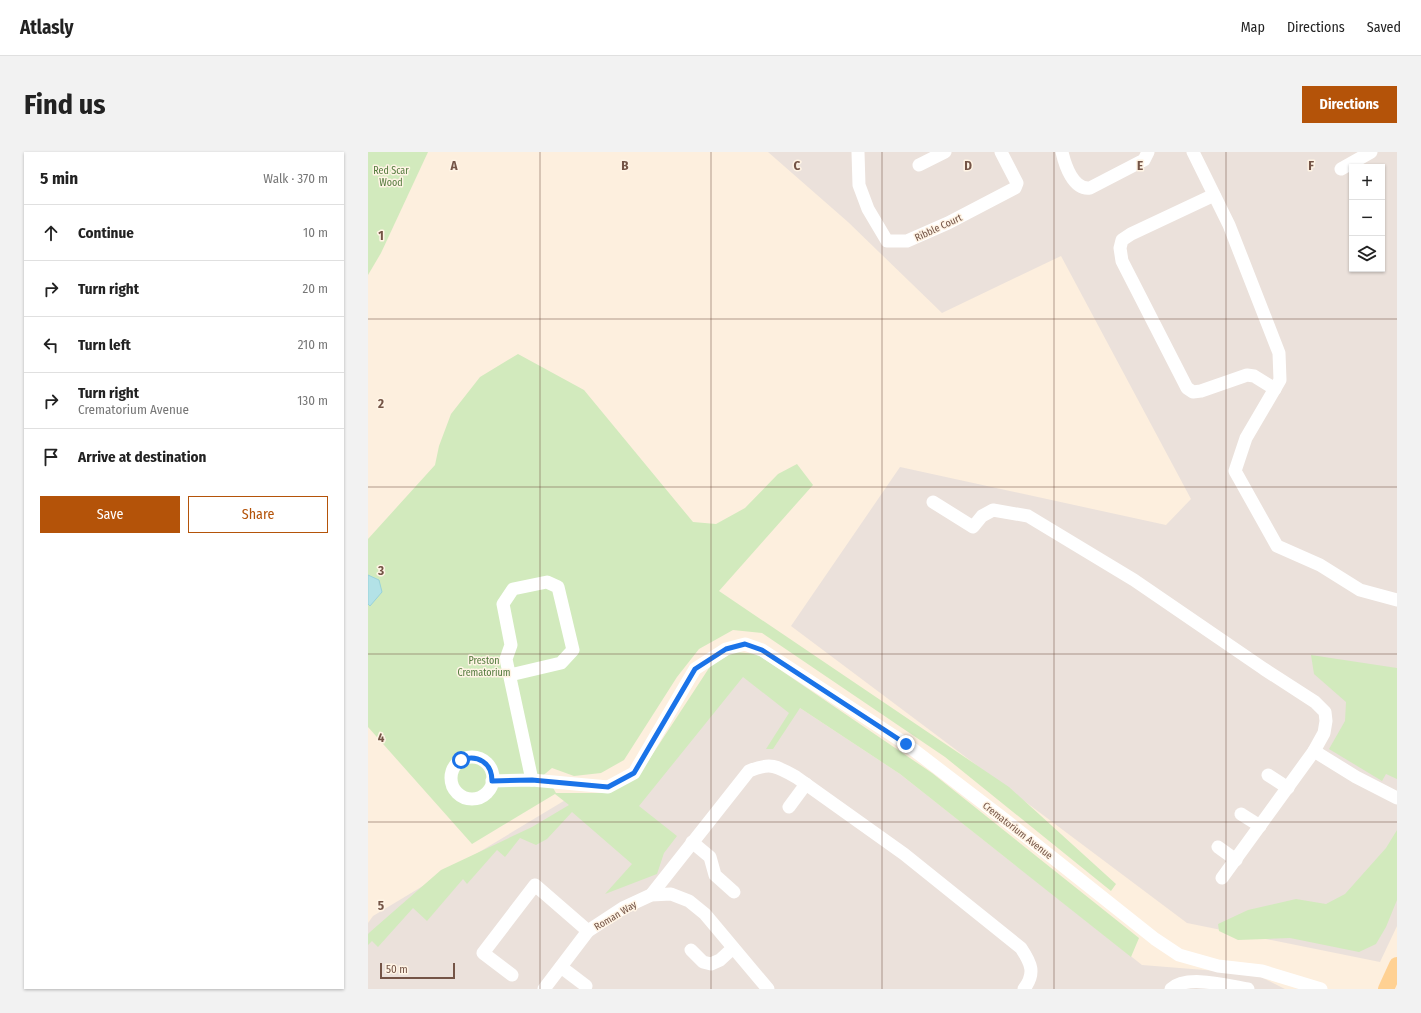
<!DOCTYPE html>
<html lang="en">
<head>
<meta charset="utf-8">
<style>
  :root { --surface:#fff; --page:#f2f2f2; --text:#222; --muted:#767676; --line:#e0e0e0; --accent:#b45309 }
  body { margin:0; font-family:"Fira Sans Condensed",sans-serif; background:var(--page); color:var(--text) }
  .controls { position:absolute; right:12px; top:12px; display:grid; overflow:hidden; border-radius:0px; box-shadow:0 1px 3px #0004 }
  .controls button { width:36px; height:36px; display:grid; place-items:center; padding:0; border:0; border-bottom:1px solid var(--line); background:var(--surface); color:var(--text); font:20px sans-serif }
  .scale { position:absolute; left:12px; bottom:10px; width:75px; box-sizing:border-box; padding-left:4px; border:2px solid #745446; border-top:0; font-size:11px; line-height:14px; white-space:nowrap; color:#745446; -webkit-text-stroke:3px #fff4e5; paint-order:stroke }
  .stop { position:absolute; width:12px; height:12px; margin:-9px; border:3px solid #1a73e8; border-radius:50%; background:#fff }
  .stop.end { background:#1a73e8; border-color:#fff; box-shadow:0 1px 4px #0008 }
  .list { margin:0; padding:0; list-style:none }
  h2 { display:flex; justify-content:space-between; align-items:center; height:52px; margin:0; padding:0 16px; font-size:17px }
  h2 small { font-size:13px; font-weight:400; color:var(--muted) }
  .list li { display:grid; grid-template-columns:26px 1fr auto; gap:12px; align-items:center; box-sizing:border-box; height:56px; padding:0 16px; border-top:1px solid var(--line) }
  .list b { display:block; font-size:15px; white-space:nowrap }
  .list p { margin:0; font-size:13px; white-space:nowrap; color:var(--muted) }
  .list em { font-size:13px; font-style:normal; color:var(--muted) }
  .actions { display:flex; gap:8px; padding:12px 16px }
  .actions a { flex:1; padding:9px 0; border:1px solid var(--accent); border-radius:0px; text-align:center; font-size:14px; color:var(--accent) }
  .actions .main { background:var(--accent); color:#fff }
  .icon { flex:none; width:22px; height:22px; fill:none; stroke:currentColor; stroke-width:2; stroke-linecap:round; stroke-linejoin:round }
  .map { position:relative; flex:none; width:1029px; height:837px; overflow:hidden; border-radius:0px }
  header { display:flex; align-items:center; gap:24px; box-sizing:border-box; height:56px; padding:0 20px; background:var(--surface); border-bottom:1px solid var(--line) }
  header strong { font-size:19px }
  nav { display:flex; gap:22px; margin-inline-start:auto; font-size:14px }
  .intro { display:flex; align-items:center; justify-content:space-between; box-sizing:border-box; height:96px; padding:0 24px }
  h1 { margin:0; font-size:28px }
  .button { padding:10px 18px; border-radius:0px; background:var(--accent); color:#fff; font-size:14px; font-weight:700 }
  main { display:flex; gap:24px; padding:0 24px }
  aside { flex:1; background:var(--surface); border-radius:0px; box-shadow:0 1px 3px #0004 }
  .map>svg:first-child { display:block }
  .industrial { fill:#ebe1db; fill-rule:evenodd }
  .green { fill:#d2eabd }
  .water { fill:#b3e2e7; stroke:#99d2d9 }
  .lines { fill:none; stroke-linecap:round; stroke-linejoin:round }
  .minor { stroke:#fff; stroke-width:13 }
  .major { stroke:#ffd193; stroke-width:16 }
  .route { stroke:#1a73e8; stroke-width:5 }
  .grid { fill:none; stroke:#745446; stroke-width:1; stroke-opacity:0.55 }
  .labels { text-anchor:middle; stroke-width:3; stroke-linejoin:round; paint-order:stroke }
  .park-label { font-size:10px; fill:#537a3d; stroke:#fff4e5 }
  .street-label { font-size:10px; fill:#745446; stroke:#fff4e5 }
  .grid-label { font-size:13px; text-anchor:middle; font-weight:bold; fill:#745446; stroke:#fff4e5; stroke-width:3; stroke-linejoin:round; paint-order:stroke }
</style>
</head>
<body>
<header>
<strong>Atlasly</strong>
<nav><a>Map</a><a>Directions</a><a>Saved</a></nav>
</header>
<div class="intro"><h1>Find us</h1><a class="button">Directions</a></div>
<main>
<aside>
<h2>5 min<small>Walk · 370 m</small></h2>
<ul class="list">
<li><svg class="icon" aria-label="ahead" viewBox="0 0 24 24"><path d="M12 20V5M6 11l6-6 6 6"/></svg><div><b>Continue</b></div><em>10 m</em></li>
<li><svg class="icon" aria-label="right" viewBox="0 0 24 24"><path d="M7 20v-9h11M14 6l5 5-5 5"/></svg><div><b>Turn right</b></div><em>20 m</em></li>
<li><svg class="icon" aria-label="left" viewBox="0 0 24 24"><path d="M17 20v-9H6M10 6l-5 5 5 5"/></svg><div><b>Turn left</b></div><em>210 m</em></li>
<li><svg class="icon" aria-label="right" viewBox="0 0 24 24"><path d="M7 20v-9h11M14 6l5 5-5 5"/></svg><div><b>Turn right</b><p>Crematorium Avenue</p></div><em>130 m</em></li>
<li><svg class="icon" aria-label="arrive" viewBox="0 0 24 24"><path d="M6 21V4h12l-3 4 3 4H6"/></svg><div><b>Arrive at destination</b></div></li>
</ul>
<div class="actions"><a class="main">Save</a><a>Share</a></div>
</aside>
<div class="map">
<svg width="1029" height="837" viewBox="0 0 1029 837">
  <rect width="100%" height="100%" fill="#fdefde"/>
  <g class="industrial">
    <path d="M 400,0 L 1029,0 L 1029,774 L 1012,810 L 819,771 L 423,474 L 532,315 L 798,373 L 823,347 L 693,104 L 574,161 L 480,70 ZM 984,15 L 1014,15 L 1014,117 L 984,117 Z"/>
    <path d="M 378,513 L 432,556 L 532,622 L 774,813 L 887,822 L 917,837 L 0,837 L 0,771 L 5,764 L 209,641 L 239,666 Z"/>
  </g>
  <g class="green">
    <path d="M 0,0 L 60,0 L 13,101 L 0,123 Z"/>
    <path d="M 150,202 L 216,238 L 325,370 L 348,372 L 377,356 L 410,322 L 429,312 L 445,333 L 351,439 L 641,635 L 748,732 L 743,739 L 577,605 L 394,481 L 365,478 L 331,497 L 309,525 L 256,608 L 233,621 L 206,624 L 184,616 L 165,632 L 184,634 L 188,641 L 239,641 L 269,626 L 343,513 L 366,500 L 389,502 L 564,621 L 771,786 L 763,805 L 532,622 L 432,556 L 405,597 L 398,597 L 421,561 L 375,525 L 271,654 L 309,684 L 296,701 L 289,722 L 237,742 L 264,712 L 204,660 L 179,687 L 168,693 L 152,686 L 137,705 L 129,698 L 99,732 L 95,727 L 59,769 L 45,756 L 10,795 L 4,789 L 0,793 L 0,782 L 2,780 L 73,718 L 164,675 L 201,653 L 187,642 L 104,692 L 0,575 L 0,387 L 67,313 L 71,294 L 83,262 L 112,225 Z"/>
    <path d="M 943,503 L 1029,516 L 1029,627 L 1018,622 L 1014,629 L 961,597 L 977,569 L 978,550 L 946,522 Z"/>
    <path d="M 1029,678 L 1029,748 L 1018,775 L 1008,792 L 991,800 L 922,786 L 870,788 L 851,779 L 850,772 L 880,758 L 928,747 L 958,752 L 977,742 L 1018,696 Z"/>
  </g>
  <path class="water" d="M 0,423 L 11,428 L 14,440 L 2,454 L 0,452 Z"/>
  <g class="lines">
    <g class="minor">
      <path d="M 490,0 L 491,33 L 500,57 L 519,89 L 539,89 L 580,71 L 647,36 L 649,31 L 633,0"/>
      <path d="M 694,0 C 697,13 705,38 722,36 L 776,8 L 780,0"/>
      <path d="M 825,0 L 861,73 L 911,201 L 912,228 L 878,286 L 867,319 L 909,394 L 952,413 L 992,438 L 1029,448"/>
      <path d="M 551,13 L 577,0"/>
      <path d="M 973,17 L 1003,0"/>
      <path d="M 846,43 L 763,82 L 754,88 L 752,96 L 754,109 L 819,236 L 825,240 L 833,239 L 879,223 L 886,224 L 907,237"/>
      <path d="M 565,350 L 605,375 L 614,364 L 625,358 L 660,364 L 766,428 L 896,517 L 947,550 L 957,560 L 958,569 L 956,581 L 946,599"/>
      <path d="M 142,523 L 193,511 L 205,498 L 190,435 L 179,430 L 145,437 L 135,452 L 143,493 L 138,507 L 164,628"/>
      <circle cx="104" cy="626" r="21"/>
      <path d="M 900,623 L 920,636"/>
      <path d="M 124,629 L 164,628 L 240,635 L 266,621 L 327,517 L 358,497 L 377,492 L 394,498 L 538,592 L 636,667 L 787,787 L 811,803 L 850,814 L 894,819 L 953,837"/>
      <path d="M 421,655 L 438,632"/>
      <path d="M 873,662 L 892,674"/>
      <path d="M 324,690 L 342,705 L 347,723 L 366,740"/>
      <path d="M 850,695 L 868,708"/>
      <path d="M 854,726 L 946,599 L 988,625 L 1029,646"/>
      <path d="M 283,743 L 381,619 C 402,610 409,614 428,625 L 536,702 L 653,796 C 663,811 668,821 656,837"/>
      <path d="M 323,798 L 335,810 L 343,812 L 352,808 L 365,796"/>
      <path d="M 193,815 L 218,834"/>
      <path d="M 144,823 L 115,801 L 167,733 L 220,779"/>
      <path d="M 176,837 L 220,779 L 255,756 L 283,743 L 303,742 L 321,749 L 337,762 L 400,837"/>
      <path d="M 803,837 C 819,822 860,834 880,837"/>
    </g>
    <path class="major" d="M 1018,837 L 1029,813"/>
  </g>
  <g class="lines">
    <path class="route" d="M 93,608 C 110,602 124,611 124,629 L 164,628 L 240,635 L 266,621 L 327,517 L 358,497 L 377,492 L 394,498 L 538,592"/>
  </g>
  <path class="grid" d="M 172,0 L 172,837M 343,0 L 343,837M 514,0 L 514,837M 686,0 L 686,837M 858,0 L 858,837M 0,167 L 1029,167M 0,335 L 1029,335M 0,502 L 1029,502M 0,670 L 1029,670"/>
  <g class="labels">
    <g class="park-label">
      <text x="23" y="22">Red Scar<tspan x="23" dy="12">Wood</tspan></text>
      <text x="116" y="512">Preston<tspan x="116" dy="12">Crematorium</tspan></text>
    </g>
    <g class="street-label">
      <text transform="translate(570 75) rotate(-25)" y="4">Ribble Court</text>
      <text transform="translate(650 678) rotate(38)" y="4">Crematorium Avenue</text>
      <text transform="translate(247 763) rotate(-31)" y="4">Roman Way</text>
    </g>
  </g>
  <g class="grid-label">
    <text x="86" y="18">A</text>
    <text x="257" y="18">B</text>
    <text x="429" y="18">C</text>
    <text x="600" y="18">D</text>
    <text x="772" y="18">E</text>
    <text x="943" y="18">F</text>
    <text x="13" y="88">1</text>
    <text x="13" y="256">2</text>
    <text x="13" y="423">3</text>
    <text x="13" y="590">4</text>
    <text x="13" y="758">5</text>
  </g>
</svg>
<div class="controls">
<button>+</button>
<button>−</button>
<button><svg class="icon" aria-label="layers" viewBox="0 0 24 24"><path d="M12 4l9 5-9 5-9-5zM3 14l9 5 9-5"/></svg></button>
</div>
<div class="scale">50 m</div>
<div class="stop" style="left:93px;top:608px"></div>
<div class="stop end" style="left:538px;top:592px"></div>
</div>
</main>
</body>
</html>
